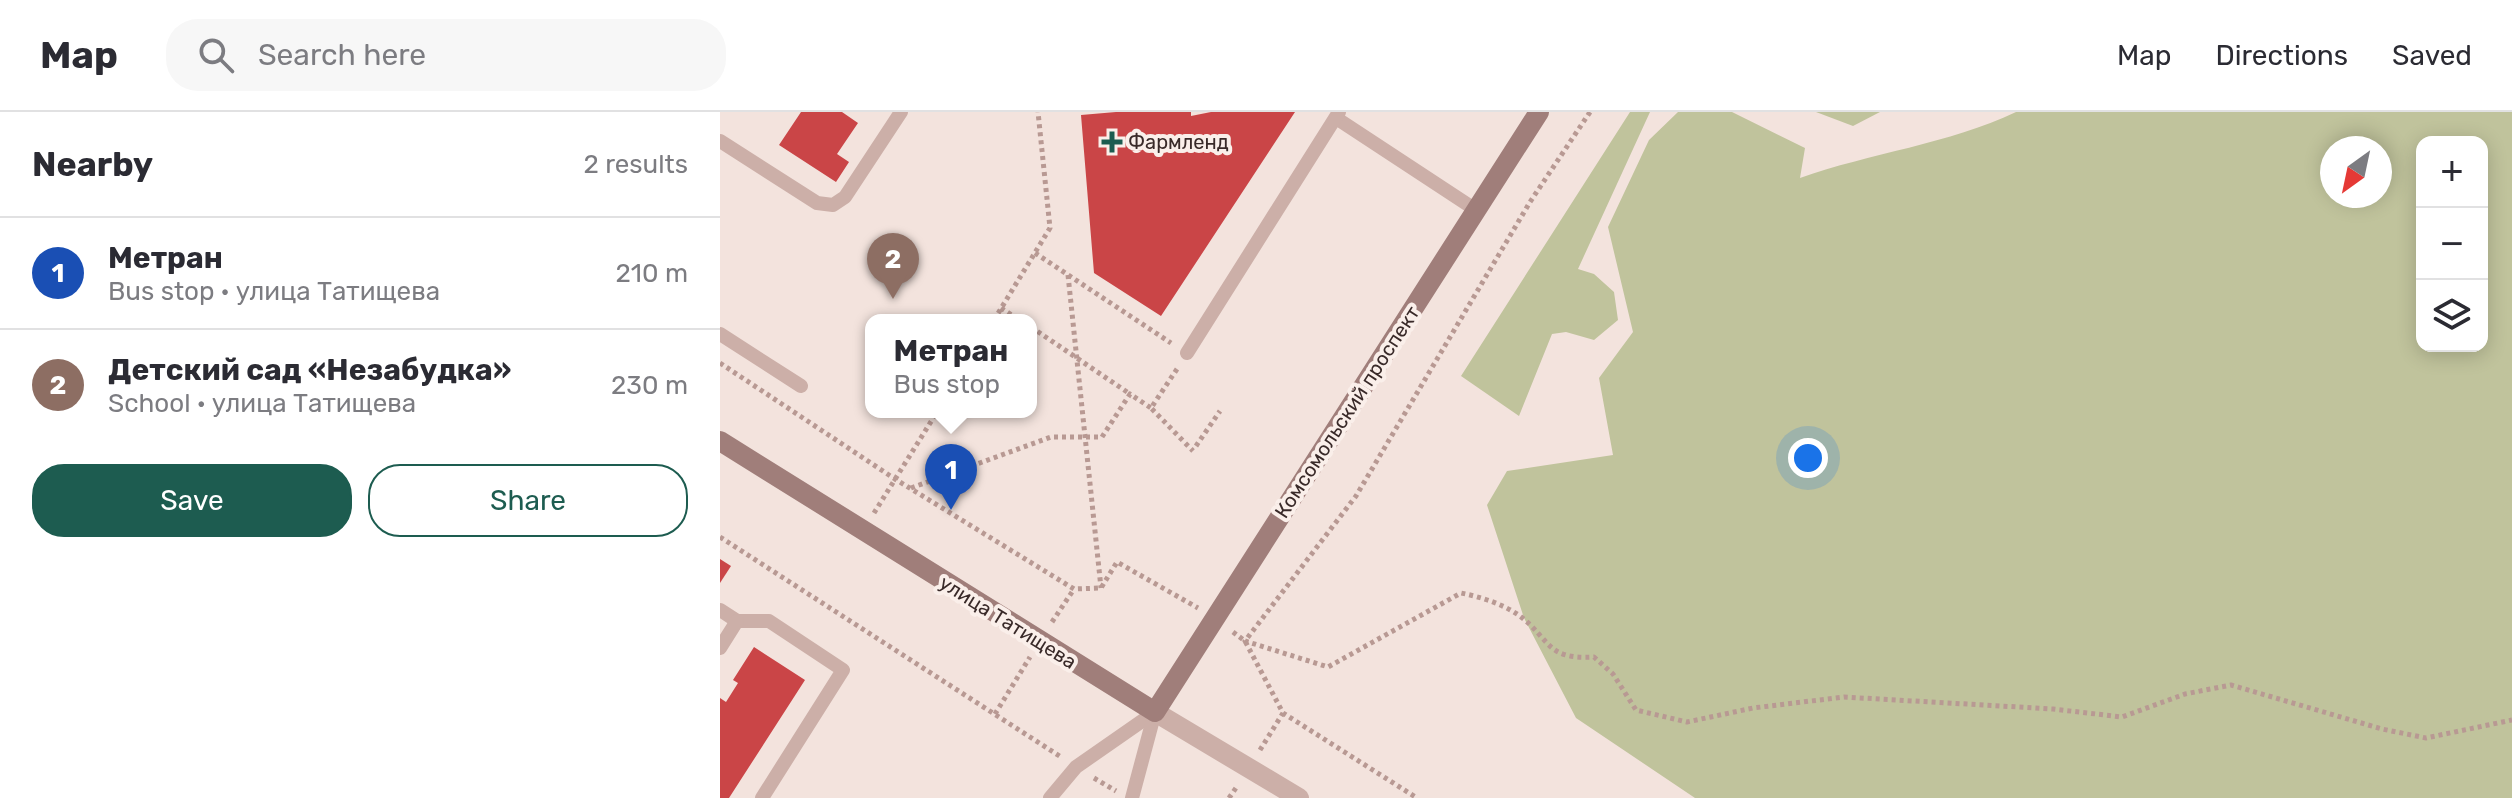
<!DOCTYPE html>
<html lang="en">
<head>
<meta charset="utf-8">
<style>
  :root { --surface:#fff; --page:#f7f7f7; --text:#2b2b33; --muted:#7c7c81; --line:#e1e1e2; --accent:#1d5c50 }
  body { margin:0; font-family:Rubik,sans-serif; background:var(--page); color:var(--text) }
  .controls { position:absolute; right:24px; top:24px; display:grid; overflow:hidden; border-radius:16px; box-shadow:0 4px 20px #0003 }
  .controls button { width:72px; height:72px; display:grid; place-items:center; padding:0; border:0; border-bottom:2px solid var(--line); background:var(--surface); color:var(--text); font:40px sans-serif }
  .compass { position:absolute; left:1600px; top:24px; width:72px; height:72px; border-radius:50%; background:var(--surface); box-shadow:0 4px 20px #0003; rotate:213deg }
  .you { position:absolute; left:1088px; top:346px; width:28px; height:28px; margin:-20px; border:6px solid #fff; border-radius:50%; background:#1a73e8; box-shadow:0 0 0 12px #1a73e833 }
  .badge { display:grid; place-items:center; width:52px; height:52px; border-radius:50%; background:var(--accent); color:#fff; font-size:26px; font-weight:700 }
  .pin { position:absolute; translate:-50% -66px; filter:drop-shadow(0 2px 4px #0008) }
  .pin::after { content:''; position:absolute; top:42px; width:28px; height:24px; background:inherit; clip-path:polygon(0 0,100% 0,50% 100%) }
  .popup { position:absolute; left:145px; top:202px; width:172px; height:104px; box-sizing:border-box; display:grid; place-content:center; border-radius:16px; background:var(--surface); filter:drop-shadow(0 2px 6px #0005); font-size:26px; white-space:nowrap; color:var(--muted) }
  .popup b { font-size:30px; color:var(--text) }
  .popup::after { content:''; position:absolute; left:50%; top:100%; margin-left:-16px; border:16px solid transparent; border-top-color:var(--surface) }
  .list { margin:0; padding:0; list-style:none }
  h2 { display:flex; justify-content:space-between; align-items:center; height:104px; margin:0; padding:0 32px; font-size:34px }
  h2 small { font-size:26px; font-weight:400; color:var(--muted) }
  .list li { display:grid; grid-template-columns:52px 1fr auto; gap:24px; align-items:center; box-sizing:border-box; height:112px; padding:0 32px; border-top:2px solid var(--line) }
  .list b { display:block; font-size:30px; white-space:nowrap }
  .list p { margin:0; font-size:26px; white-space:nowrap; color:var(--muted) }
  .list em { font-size:26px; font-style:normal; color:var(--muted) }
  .actions { display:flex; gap:16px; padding:24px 32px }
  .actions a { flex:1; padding:18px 0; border:2px solid var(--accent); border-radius:32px; text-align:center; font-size:28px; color:var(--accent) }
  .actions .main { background:var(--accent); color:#fff }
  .icon { flex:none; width:44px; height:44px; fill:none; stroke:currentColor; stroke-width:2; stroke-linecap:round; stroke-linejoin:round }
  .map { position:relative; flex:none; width:1792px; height:686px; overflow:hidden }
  header { display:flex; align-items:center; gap:48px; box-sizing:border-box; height:112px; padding:0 40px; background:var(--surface); border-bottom:2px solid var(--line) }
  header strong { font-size:38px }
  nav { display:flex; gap:44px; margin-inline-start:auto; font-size:28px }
  .search { width:560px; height:72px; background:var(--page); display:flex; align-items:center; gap:20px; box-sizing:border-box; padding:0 28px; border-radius:32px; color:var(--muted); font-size:30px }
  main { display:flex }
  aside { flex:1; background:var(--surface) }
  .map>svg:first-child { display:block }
  .green { fill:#c0c39c; fill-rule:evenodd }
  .building { fill:#ca4547 }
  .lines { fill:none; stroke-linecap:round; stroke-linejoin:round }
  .path { stroke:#b89993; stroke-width:5; stroke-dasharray:4 4; stroke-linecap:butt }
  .lane { stroke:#ccafa8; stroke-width:14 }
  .street { stroke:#ccafa8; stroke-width:20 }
  .secondary { stroke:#a07e7a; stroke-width:20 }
  .poi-dot { fill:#1d5c50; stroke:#faefea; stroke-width:3 }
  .labels { text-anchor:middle; stroke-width:8; stroke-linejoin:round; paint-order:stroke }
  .poi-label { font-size:20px; fill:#392a29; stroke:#faefea; text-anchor:start }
  .street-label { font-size:20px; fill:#392a29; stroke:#faefea }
</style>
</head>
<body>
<header>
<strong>Map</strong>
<div class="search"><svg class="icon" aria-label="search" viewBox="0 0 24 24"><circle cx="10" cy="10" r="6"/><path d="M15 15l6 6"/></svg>Search here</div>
<nav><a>Map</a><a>Directions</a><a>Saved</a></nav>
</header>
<main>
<aside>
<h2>Nearby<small>2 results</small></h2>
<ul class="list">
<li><span class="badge" style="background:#1a4fb4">1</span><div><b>Метран</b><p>Bus stop · улица Татищева</p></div><em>210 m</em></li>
<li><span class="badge" style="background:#8d6e63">2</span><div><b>Детский сад «Незабудка»</b><p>School · улица Татищева</p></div><em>230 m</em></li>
</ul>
<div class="actions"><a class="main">Save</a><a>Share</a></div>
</aside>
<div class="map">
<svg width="1792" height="686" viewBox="0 0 1792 686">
  <rect width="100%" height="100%" fill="#f3e3dd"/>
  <g class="green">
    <path d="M 910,0 L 930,0 L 858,157 L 874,162 L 894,180 L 898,208 L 874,228 L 846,220 L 832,222 L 799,304 L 741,264 Z"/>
    <path d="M 958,0 L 1012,0 L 1085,36 L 1080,66 C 1150,41 1229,32 1296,0 L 1792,0 L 1792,686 L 975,686 L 856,606 L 804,506 L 767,393 L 787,359 L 893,343 L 879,266 L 913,220 L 888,115 L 929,28 ZM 1762,30 L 1762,234 L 1702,234 L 1702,30 ZM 1660,36 L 1660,84 L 1612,84 L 1612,36 Z"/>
    <path d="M 1096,0 L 1160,0 L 1133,14 Z"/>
  </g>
  <g class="building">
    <path d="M 81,0 L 122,0 L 138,11 L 117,42 L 129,50 L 116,70 L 59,33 Z"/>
    <path d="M 396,0 L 471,0 L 471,4 L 491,0 L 575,0 L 441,204 L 374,161 L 361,3 Z"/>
    <path d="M 0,447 L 11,454 L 0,471 Z"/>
    <path d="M 34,535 L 85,568 L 9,686 L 0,686 L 0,586 L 6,590 L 18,571 L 13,568 Z"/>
  </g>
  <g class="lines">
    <g class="path">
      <path d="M 870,0 L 810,90 L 636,384 L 525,529 L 608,555 L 741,481 C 761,485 783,492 800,504 C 831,528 826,548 874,545 L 893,562 L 916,598 L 967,610 L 1033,596 L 1124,585 L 1333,597 L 1402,605 L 1465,582 L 1511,573 L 1662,617 L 1706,626 L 1792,608"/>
      <path d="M 315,141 L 451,231"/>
      <path d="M 348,163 L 381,476"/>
      <path d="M 281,196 L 299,208"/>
      <path d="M 274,208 L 330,116 L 318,0"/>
      <path d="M 311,215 L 410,282"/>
      <path d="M 0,251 L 175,367 L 354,477 L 381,476 L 397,450 L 478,496"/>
      <path d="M 457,257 L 431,296 L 473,339"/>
      <path d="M 476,334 L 500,299"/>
      <path d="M 191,376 L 331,325 L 382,325 L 410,282 L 431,296"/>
      <path d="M 154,401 L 217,300"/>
      <path d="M 0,425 L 341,645"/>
      <path d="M 332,510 L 354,477"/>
      <path d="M 513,520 L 525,529 L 563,601 L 697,686"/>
      <path d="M 275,602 L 310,545"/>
      <path d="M 540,638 L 563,601"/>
      <path d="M 374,666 L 396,679"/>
      <path d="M 509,686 L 518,673"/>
    </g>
    <g class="lane">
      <path d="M 616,6 L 756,98"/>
      <path d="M 0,29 L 97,91 L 113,93 L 125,85 L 181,0"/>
      <path d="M 0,222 L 81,274"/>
      <path d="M 467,241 L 619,0"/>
      <path d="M 0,498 L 17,509 L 49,509 L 123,558 L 42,686"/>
      <path d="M 0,536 L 17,509"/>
      <path d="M 330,686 L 356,655 L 435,600"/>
      <path d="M 412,686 L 435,600"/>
    </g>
    <path class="street" d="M 435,600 L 579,686"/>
    <path class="secondary" d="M 0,329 L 435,600 L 819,0"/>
  </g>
  <path class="poi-dot" d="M388 18h8v8h8v8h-8v8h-8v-8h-8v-8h8z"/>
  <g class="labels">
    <g class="poi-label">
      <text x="408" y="37">Фармленд</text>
    </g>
    <g class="street-label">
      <text transform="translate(627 300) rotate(-57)" y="7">Комсомольский проспект</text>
      <text transform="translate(288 510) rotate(32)" y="7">улица Татищева</text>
    </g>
  </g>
</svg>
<div class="controls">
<button>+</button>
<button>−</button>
<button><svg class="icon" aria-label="layers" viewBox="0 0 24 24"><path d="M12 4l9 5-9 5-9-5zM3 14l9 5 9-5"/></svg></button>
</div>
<svg class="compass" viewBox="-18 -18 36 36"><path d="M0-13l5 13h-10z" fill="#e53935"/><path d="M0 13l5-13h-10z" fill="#7c7c81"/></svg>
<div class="you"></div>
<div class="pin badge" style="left:231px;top:398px;background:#1a4fb4">1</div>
<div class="popup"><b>Метран</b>Bus stop</div>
<div class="pin badge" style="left:173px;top:187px;background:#8d6e63">2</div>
</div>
</main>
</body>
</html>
